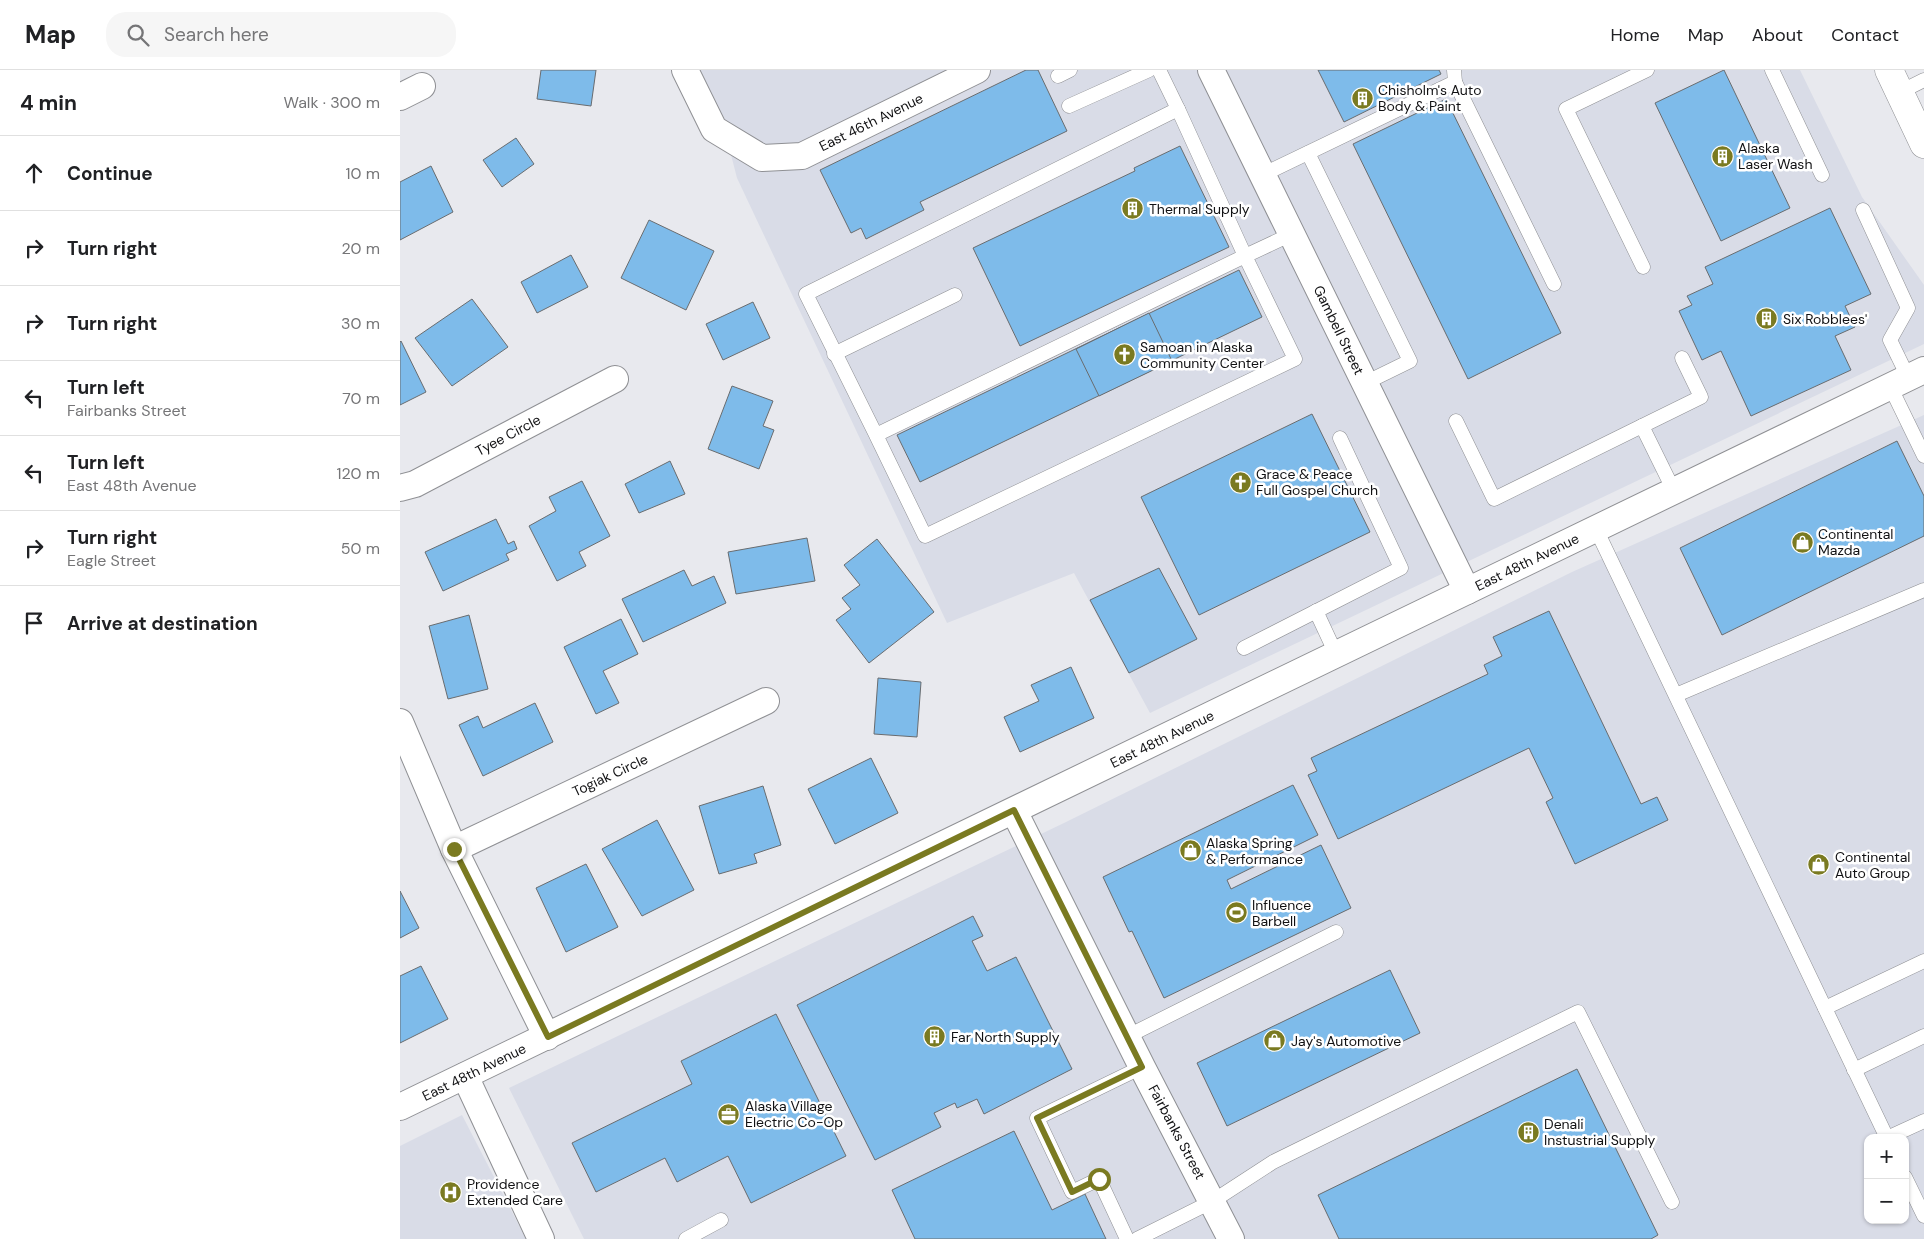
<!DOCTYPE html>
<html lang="en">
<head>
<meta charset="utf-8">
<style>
  :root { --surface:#fff; --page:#f6f6f6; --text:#202124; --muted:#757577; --line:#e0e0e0 }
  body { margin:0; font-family:"DM Sans",sans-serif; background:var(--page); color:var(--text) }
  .controls { position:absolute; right:15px; bottom:15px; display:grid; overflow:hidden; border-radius:10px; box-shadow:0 1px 4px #0004 }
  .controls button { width:45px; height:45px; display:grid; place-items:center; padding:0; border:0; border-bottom:1px solid var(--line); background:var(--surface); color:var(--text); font:25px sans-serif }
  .stop { position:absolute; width:15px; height:15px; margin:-11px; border:4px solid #7a7a21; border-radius:50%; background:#fff }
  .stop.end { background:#7a7a21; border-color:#fff; box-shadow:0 1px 5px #0008 }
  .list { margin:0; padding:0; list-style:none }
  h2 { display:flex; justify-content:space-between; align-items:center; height:65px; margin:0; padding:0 20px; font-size:21px }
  h2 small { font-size:16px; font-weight:400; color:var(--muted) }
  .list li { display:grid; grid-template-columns:32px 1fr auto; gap:15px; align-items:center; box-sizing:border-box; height:75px; padding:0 20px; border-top:1px solid var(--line) }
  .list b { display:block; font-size:19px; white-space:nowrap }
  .list p { margin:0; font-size:16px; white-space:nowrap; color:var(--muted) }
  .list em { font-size:16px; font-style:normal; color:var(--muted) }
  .icon { flex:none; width:28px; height:28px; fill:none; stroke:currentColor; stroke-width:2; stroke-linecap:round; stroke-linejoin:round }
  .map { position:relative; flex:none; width:1524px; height:1169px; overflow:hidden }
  header { display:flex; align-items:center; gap:30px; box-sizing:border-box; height:70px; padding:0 25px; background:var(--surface); border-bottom:1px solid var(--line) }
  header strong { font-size:24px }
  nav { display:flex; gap:28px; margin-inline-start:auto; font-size:18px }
  .search { width:350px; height:45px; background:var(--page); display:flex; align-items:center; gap:12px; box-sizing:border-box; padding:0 18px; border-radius:20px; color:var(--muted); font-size:19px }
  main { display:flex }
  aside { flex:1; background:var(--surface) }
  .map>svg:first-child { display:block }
  .built { fill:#d9dce7; fill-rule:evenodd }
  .building { fill:#7ebbea; stroke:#696c6f }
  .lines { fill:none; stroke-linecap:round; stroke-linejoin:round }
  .service-casing { stroke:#8f9094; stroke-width:15 }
  .minor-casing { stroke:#8f9094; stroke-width:28 }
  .secondary-casing { stroke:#8f9094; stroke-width:29 }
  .service { stroke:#fff; stroke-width:14 }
  .minor { stroke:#fff; stroke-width:26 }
  .secondary { stroke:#fff; stroke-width:28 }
  .route { stroke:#7a7a21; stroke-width:6 }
  .labels { text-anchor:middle; stroke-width:5; stroke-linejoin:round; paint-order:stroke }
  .poi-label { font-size:14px; fill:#111113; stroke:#fff; text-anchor:start }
  .street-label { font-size:14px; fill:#111113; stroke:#fff }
</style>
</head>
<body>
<header>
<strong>Map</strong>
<div class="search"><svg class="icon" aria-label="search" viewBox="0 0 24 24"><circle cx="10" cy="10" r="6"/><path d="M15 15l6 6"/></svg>Search here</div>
<nav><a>Home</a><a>Map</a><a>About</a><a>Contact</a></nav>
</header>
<main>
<aside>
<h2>4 min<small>Walk · 300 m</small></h2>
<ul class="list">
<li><svg class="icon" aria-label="ahead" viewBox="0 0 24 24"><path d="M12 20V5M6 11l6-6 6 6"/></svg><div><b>Continue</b></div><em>10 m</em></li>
<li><svg class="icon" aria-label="right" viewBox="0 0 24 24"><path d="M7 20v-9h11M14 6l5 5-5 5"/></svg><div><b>Turn right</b></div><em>20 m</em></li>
<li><svg class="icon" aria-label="right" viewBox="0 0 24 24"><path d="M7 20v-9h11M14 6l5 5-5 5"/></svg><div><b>Turn right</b></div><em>30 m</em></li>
<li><svg class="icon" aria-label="left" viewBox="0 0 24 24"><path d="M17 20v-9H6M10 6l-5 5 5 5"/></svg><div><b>Turn left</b><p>Fairbanks Street</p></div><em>70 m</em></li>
<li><svg class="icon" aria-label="left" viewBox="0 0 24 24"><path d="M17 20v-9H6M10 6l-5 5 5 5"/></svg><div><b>Turn left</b><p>East 48th Avenue</p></div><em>120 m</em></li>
<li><svg class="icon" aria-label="right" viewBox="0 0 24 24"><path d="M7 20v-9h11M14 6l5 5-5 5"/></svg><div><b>Turn right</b><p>Eagle Street</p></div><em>50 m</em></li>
<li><svg class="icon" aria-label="arrive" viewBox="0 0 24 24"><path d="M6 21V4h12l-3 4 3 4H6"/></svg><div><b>Arrive at destination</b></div></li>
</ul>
</aside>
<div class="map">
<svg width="1524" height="1169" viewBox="0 0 1524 1169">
  <rect width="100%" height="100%" fill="#e8e9ee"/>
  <g class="built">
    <path d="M 300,0 L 1400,0 L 1462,127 L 1524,215 L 1524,274 L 750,643 L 674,503 L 547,553 L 337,108 L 320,42 Z"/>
    <path d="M 1524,345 L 1524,1169 L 184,1169 L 109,1018 L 664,753 L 1172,502 ZM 1468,1068 L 1505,1068 L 1505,1150 L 1468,1150 Z"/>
    <path d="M 62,1045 L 126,1169 L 0,1169 L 0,1076 Z"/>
  </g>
  <g class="building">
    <path d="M 141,0 L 196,0 L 191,36 L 137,29 Z"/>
    <path d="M 626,0 L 638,0 L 667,61 L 520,132 L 524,140 L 466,169 L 461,158 L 451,163 L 420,100 Z"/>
    <path d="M 918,0 L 1039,0 L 1041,4 L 944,52 Z"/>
    <path d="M 1324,0 L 1390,138 L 1321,171 L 1255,33 Z"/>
    <path d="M 1046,29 L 1161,263 L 1068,309 L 953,74 Z"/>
    <path d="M 116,68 L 134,94 L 102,117 L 83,90 Z"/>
    <path d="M 780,76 L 829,177 L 620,276 L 573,178 L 735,101 L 734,98 Z"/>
    <path d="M 31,96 L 53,142 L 0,170 L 0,112 Z"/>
    <path d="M 1430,138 L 1471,224 L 1445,236 L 1455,257 L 1435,266 L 1451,300 L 1351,346 L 1321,281 L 1302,290 L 1279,241 L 1292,235 L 1287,226 L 1313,214 L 1305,197 Z"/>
    <path d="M 249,150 L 314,181 L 286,240 L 221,208 Z"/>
    <path d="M 171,185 L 188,217 L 137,243 L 121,212 Z"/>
    <path d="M 839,200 L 862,247 L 520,412 L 497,365 Z"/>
    <path d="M 72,229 L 108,277 L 52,316 L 15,268 Z"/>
    <path d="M 353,232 L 370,268 L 323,290 L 306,254 Z"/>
    <path d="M 749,243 L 772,291 L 699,326 L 676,279 Z"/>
    <path d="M 1,271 L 26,322 L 0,335 L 0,272 Z"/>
    <path d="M 332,316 L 373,331 L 363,356 L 374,360 L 359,399 L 308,379 Z"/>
    <path d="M 912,344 L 970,462 L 799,545 L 741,427 Z"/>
    <path d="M 1497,371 L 1524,426 L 1524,466 L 1322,565 L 1280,478 Z"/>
    <path d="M 270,391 L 285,424 L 239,443 L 225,414 Z"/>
    <path d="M 182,411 L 210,466 L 179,482 L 186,496 L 157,511 L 129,456 L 156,441 L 149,427 Z"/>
    <path d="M 96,449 L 108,474 L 114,471 L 117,479 L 106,484 L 109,490 L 43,521 L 25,482 Z"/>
    <path d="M 407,468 L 415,511 L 336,524 L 328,482 Z"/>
    <path d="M 477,469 L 534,542 L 469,593 L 436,550 L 451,539 L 442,528 L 460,515 L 444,495 Z"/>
    <path d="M 759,498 L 797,569 L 729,603 L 690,530 Z"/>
    <path d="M 284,500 L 292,516 L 314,506 L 326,533 L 243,572 L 222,529 Z"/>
    <path d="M 1149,541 L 1241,734 L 1257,727 L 1268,750 L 1175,794 L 1146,732 L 1153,728 L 1129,678 L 938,769 L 908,705 L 917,701 L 911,688 L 1088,604 L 1084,595 L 1102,586 L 1093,567 Z"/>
    <path d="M 69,545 L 88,619 L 48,629 L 29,556 Z"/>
    <path d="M 221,549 L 238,584 L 203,601 L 219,633 L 196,644 L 164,577 Z"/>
    <path d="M 671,597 L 694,648 L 620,682 L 604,647 L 639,631 L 631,615 Z"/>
    <path d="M 478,608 L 521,612 L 517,667 L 474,664 Z"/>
    <path d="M 135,633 L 153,672 L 83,706 L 59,655 L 78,646 L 83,658 Z"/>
    <path d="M 471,688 L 498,743 L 435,774 L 408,719 Z"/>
    <path d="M 893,715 L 918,765 L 827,810 L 831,819 L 921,775 L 951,838 L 764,928 L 732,861 L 729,862 L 703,807 Z"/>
    <path d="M 363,716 L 381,775 L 354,784 L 357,793 L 319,804 L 299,736 Z"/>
    <path d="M 257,750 L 294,820 L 242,846 L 202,779 Z"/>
    <path d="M 186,794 L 218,857 L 166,882 L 136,818 Z"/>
    <path d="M 0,821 L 19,858 L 0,868 Z"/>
    <path d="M 573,846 L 583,866 L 572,871 L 587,901 L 616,887 L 672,999 L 584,1044 L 577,1029 L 557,1038 L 555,1033 L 534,1043 L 541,1057 L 475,1090 L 397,935 Z"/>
    <path d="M 21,896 L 48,949 L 0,973 L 0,906 Z"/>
    <path d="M 990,900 L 1020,963 L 827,1056 L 797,993 Z"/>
    <path d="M 376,944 L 446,1086 L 351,1133 L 328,1086 L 277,1112 L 265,1088 L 196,1122 L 172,1073 L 292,1014 L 281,991 Z"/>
    <path d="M 1177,999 L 1258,1165 L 1251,1169 L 939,1169 L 918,1125 Z"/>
    <path d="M 614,1061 L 652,1140 L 685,1124 L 706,1169 L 515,1169 L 492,1120 Z"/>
  </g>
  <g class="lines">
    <defs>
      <g id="service">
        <path d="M 759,0 L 778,39"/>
        <path d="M 1372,0 L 1422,105"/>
        <path d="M 658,6 L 670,0"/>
        <path d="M 1055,12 L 1154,214"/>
        <path d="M 1500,22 L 1524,10"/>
        <path d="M 669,36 L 749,0"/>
        <path d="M 908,83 L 1010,291 L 965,313"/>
        <path d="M 862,105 L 1055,12 L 1054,0"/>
        <path d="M 1463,140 L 1508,238 L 1490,270 L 1508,307"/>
        <path d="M 1243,197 L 1166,39 L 1247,0"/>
        <path d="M 434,284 L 555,225"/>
        <path d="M 1490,316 L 1524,386"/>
        <path d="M 1056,351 L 1094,429 L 1242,356"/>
        <path d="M 476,365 L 406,224 L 778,39 L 845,186 L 895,289 L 525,466 L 476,365 L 845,186 L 892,164"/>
        <path d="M 1274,421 L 1242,356 L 1301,327 L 1282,288"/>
        <path d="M 1196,459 L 1487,1068"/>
        <path d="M 916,541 L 936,584"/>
        <path d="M 844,578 L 1001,498 L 940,368"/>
        <path d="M 1276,625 L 1524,520"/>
        <path d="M 1425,938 L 1524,891"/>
        <path d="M 728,966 L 936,862"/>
        <path d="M 1454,1000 L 1524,966"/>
        <path d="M 1487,1068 L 1524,1051"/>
        <path d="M 1505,1107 L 1524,1146"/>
        <path d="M 286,1169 L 321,1150"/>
        <path d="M 727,1169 L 699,1109 L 672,1122 L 637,1048 L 742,997"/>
        <path d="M 737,1169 L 813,1131 L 873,1092 L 1178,942 L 1272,1132"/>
      </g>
      <g id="minor">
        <path d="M 285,0 L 314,59 L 362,88 L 402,86 L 577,0"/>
        <path d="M 811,0 L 1067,521"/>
        <path d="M 0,27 L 22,16"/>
        <path d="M 0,418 L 15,414 L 215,309"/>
        <path d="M 0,652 L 54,779 L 147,967"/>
        <path d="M 614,741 L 742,997 L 831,1169"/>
        <path d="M 54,779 L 366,631"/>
        <path d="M 65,1006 L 141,1169"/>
        <path d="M 0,1037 L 1524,300"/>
      </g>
      <path id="secondary" d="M 1489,0 L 1524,74"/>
    </defs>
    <use href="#service" class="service-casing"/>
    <use href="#minor" class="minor-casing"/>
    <use href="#secondary" class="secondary-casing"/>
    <use href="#service" class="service"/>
    <use href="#minor" class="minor"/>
    <use href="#secondary" class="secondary"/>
  </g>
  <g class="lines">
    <path class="route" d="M 54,779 L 148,967 L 614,740 L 742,997 L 637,1048 L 672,1122 L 699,1109"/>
  </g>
  <defs>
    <symbol id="building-disc" viewBox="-11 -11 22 22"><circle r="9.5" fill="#7a7a21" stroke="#fff"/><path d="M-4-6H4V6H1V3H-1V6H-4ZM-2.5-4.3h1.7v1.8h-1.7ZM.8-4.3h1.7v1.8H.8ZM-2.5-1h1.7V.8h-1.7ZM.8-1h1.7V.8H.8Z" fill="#fff"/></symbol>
    <symbol id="church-disc" viewBox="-11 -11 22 22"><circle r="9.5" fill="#7a7a21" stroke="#fff"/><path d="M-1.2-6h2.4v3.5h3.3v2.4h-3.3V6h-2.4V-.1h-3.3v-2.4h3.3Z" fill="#fff"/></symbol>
    <symbol id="shop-disc" viewBox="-11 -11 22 22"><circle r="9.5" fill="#7a7a21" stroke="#fff"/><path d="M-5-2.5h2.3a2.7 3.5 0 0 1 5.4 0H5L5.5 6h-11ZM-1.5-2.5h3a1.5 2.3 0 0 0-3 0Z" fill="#fff"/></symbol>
    <symbol id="stadium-disc" viewBox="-11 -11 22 22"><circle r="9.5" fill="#7a7a21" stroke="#fff"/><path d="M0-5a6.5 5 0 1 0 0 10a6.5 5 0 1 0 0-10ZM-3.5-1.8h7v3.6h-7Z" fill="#fff"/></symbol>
    <symbol id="office-disc" viewBox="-11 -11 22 22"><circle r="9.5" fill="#7a7a21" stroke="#fff"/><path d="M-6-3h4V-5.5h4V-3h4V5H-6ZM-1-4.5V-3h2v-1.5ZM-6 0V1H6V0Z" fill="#fff"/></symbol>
    <symbol id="hospital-disc" viewBox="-11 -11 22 22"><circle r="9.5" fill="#7a7a21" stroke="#fff"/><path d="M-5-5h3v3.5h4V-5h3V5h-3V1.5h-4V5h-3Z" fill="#fff"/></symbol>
  </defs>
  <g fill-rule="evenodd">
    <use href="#building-disc" x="950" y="16" width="25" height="25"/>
    <use href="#building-disc" x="1310" y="74" width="25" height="25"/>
    <use href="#building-disc" x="720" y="126" width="25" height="25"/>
    <use href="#building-disc" x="1354" y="236" width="25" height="25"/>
    <use href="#church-disc" x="712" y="272" width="25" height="25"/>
    <use href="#church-disc" x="828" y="400" width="25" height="25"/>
    <use href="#shop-disc" x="1390" y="460" width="25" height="25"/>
    <use href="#shop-disc" x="778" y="768" width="25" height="25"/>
    <use href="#shop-disc" x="1406" y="782" width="25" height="25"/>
    <use href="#stadium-disc" x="824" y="830" width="25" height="25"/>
    <use href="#building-disc" x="522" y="954" width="25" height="25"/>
    <use href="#shop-disc" x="862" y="958" width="25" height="25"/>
    <use href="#office-disc" x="316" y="1032" width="25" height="25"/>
    <use href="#building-disc" x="1116" y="1050" width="25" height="25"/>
    <use href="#hospital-disc" x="38" y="1110" width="25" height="25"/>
  </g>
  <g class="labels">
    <g class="poi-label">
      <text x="978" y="25">Chisholm's Auto<tspan x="978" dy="16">Body &amp; Paint</tspan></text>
      <text x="1338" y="83">Alaska<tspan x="1338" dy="16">Laser Wash</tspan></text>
      <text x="749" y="144">Thermal Supply</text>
      <text x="1383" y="254">Six Robblees'</text>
      <text x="740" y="282">Samoan in Alaska<tspan x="740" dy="16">Community Center</tspan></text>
      <text x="856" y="409">Grace &amp; Peace<tspan x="856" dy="16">Full Gospel Church</tspan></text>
      <text x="1418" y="469">Continental<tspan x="1418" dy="16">Mazda</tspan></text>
      <text x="806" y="778">Alaska Spring<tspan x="806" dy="16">&amp; Performance</tspan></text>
      <text x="1435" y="792">Continental<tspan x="1435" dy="16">Auto Group</tspan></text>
      <text x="852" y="840">Influence<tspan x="852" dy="16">Barbell</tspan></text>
      <text x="551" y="972">Far North Supply</text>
      <text x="891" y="976">Jay's Automotive</text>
      <text x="345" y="1041">Alaska Village<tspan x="345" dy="16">Electric Co-Op</tspan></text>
      <text x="1144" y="1059">Denali<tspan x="1144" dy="16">Instustrial Supply</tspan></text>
      <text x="67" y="1119">Providence<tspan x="67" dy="16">Extended Care</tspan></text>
    </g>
    <g class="street-label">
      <text transform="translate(471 52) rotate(-26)" y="5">East 46th Avenue</text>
      <text transform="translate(939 260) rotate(64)" y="5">Gambell Street</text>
      <text transform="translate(108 365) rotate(-28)" y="5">Tyee Circle</text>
      <text transform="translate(1127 492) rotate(-26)" y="5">East 48th Avenue</text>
      <text transform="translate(762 669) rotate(-26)" y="5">East 48th Avenue</text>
      <text transform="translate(210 705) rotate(-25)" y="5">Togiak Circle</text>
      <text transform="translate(74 1002) rotate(-26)" y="5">East 48th Avenue</text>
      <text transform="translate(777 1062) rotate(62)" y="5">Fairbanks Street</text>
    </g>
  </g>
</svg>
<div class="controls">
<button>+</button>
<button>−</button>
</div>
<div class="stop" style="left:699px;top:1109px"></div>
<div class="stop end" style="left:54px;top:779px"></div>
</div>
</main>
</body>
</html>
